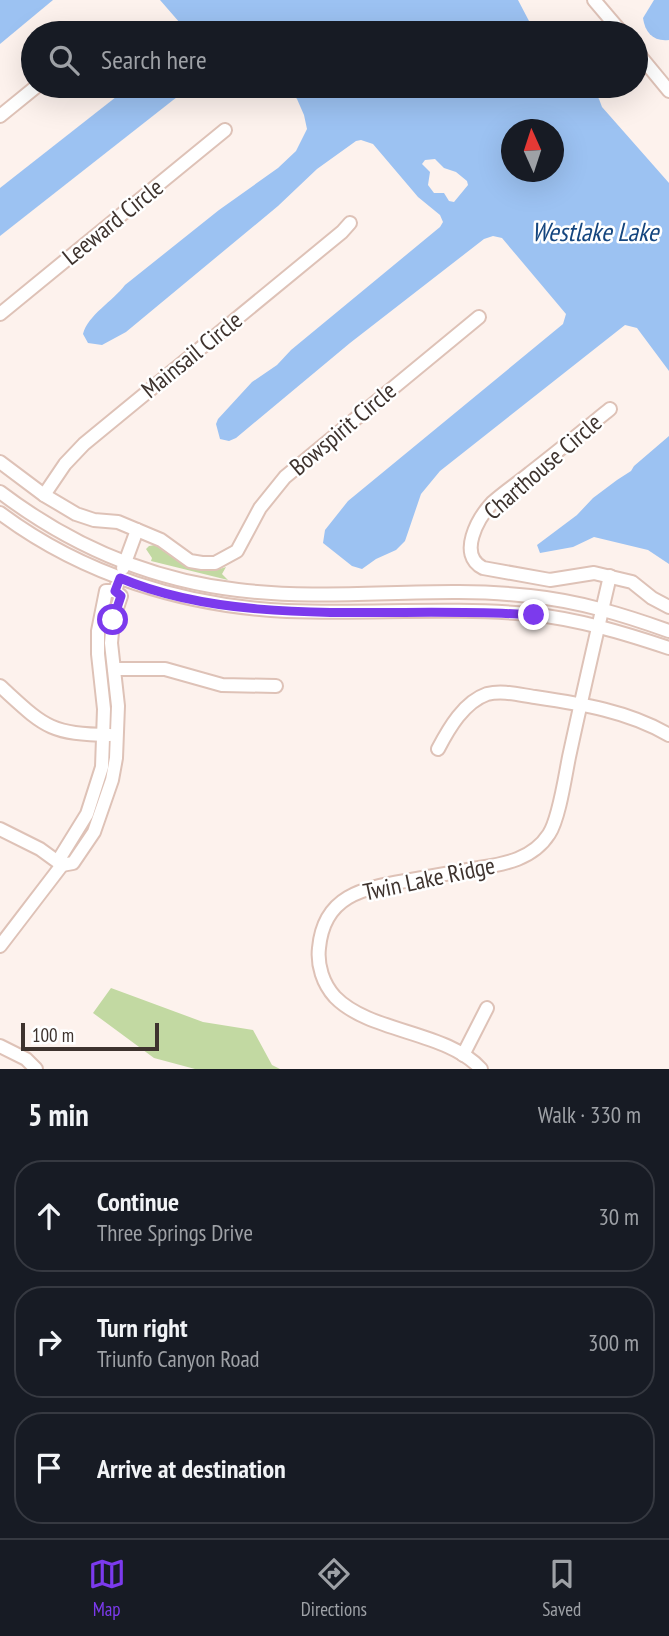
<!DOCTYPE html>
<html lang="en">
<head>
<meta charset="utf-8">
<style>
  :root { --surface:#171b24; --page:#242831; --text:#f1f3f6; --muted:#9ea1a6; --line:#363941; --accent:#7c3aed }
  body { margin:0; font-family:"PT Sans Narrow",sans-serif; background:var(--page); color:var(--text) }
  .compass { position:absolute; left:501px; top:119px; width:63px; height:63px; border-radius:50%; background:var(--surface); box-shadow:0 7px 28px #0002; rotate:357deg }
  .scale { position:absolute; left:21px; bottom:18px; width:138px; box-sizing:border-box; padding-left:7px; border:4px solid #3e332e; border-top:0; font-size:19px; line-height:24px; white-space:nowrap; color:#3e332e; -webkit-text-stroke:5px #fff; paint-order:stroke }
  .stop { position:absolute; width:21px; height:21px; margin:-16px; border:5px solid #7c3aed; border-radius:50%; background:#fff }
  .stop.end { background:#7c3aed; border-color:#fff; box-shadow:0 2px 7px #0008 }
  .list { margin:0; padding:0; list-style:none }
  h2 { display:flex; justify-content:space-between; align-items:center; height:91px; margin:0; padding:0 28px; font-size:30px }
  h2 small { font-size:23px; font-weight:400; color:var(--muted) }
  .list li { display:grid; grid-template-columns:46px 1fr auto; gap:21px; align-items:center; box-sizing:border-box; height:112px; margin:0 14px 14px; padding:0 14px; border:2px solid var(--line); border-radius:28px }
  .list b { display:block; font-size:26px; white-space:nowrap }
  .list p { margin:0; font-size:23px; white-space:nowrap; color:var(--muted) }
  .list em { font-size:23px; font-style:normal; color:var(--muted) }
  .icon { flex:none; width:38px; height:38px; fill:none; stroke:currentColor; stroke-width:2; stroke-linecap:round; stroke-linejoin:round }
  .map { position:relative; flex:none; width:669px; height:1069px; overflow:hidden }
  .search { position:absolute; background:var(--surface); box-shadow:0 7px 28px #0002; left:21px; right:21px; top:21px; height:77px; display:flex; align-items:center; gap:18px; box-sizing:border-box; padding:0 24px; border-radius:38px; color:var(--muted); font-size:26px }
  .sheet { height:469px; background:var(--surface) }
  nav { display:flex; justify-content:space-around; align-items:center; box-sizing:border-box; height:98px; border-top:2px solid var(--line); background:var(--surface); font-size:19px; color:var(--muted) }
  nav a { display:grid; justify-items:center; gap:4px }
  nav .on { color:var(--accent) }
  .map>svg:first-child { display:block }
  .green { fill:#c2d9a2 }
  .water { fill:#9cc2f2; fill-rule:evenodd }
  .lines { fill:none; stroke-linecap:round; stroke-linejoin:round }
  .minor-casing { stroke:#dec2b7; stroke-width:16 }
  .minor { stroke:#fff; stroke-width:12 }
  .route { stroke:#7c3aed; stroke-width:9 }
  .labels { text-anchor:middle; stroke-width:5; stroke-linejoin:round; paint-order:stroke }
  .street-label { font-size:24px; fill:#3e332e; stroke:#fff }
  .water-label { font-size:26px; font-style:italic; fill:#15467f; stroke:#fff }
</style>
</head>
<body>
<div class="map">
<svg width="669" height="1069" viewBox="0 0 669 1069">
  <rect width="100%" height="100%" fill="#fdf2ed"/>
  <g class="green">
    <path d="M 155,545 C 178,561 196,577 226,567 L 222,574 L 228,580 L 151,561 L 152,558 L 146,549 L 149,546 Z"/>
    <path d="M 111,988 L 203,1022 L 253,1030 L 272,1065 L 280,1069 L 195,1069 L 154,1058 L 93,1013 Z"/>
  </g>
  <g class="water">
    <path d="M 0,0 L 53,0 L 0,44 Z"/>
    <path d="M 160,0 L 518,0 L 529,21 L 539,33 L 183,33 L 180,23 Z"/>
    <path d="M 654,0 L 669,0 L 669,40 C 654,42 645,33 643,18 Z"/>
    <path d="M 130,86 L 191,86 L 0,236 L 0,188 Z"/>
    <path d="M 286,86 L 590,86 L 599,99 L 602,107 L 669,183 L 669,371 L 637,328 L 625,325 L 440,471 L 421,494 L 405,541 L 396,550 L 376,559 L 362,569 L 352,566 L 323,543 L 325,530 L 348,501 L 563,324 L 566,314 L 502,238 L 493,236 L 484,239 L 350,343 L 236,438 L 229,441 L 220,439 L 216,424 L 218,419 L 252,382 L 277,365 L 291,350 L 440,227 L 443,222 L 440,215 L 418,197 L 373,144 L 361,140 L 356,141 L 317,169 L 278,206 L 126,332 L 102,345 L 88,343 L 83,334 C 88,315 113,301 125,285 L 219,210 L 278,168 L 296,151 L 307,129 L 304,115 L 297,99 ZM 512,130 L 554,130 L 554,172 L 512,172 ZM 435,159 L 444,168 L 456,172 L 467,181 L 468,185 L 454,202 L 449,201 L 444,193 L 434,193 L 428,185 L 430,172 L 422,164 L 425,160 Z"/>
    <path d="M 669,436 L 669,564 L 648,550 L 594,537 L 573,547 L 540,553 L 537,545 L 577,515 L 593,498 L 617,480 L 631,471 L 634,466 Z"/>
  </g>
  <g class="lines">
    <defs>
      <g id="minor">
        <path d="M 594,0 L 622,33"/>
        <path d="M 636,51 L 669,91"/>
        <path d="M 0,116 L 37,86"/>
        <path d="M 0,314 L 225,130"/>
        <path d="M 610,409 C 584,430 557,452 530,473 C 518,483 504,492 492,503 C 478,518 457,555 483,568 L 550,580 L 594,573 L 632,582 L 652,598 L 669,607"/>
        <path d="M 0,462 L 44,495 L 76,514 L 94,520 L 118,522 L 161,540 L 190,561 L 202,563 L 215,563 L 237,551 L 260,508 L 285,477 L 479,317"/>
        <path d="M 0,492 C 70,545 151,580 238,590 C 335,602 434,585 530,596 C 579,601 624,615 669,631"/>
        <path d="M 44,495 L 65,464 L 84,444 L 342,232 L 350,223"/>
        <path d="M 0,513 C 83,575 184,606 287,611 C 368,614 449,607 530,614 C 578,619 624,633 669,648"/>
        <path d="M 123,568 L 137,530"/>
        <path d="M 114,669 L 165,669 L 222,685 L 276,686"/>
        <path d="M 0,686 C 44,726 48,734 110,735"/>
        <path d="M 438,749 C 449,728 464,702 487,694 C 503,690 520,695 535,697 C 582,704 628,711 669,735"/>
        <path d="M 0,829 L 40,849 L 62,865"/>
        <path d="M 62,865 L 73,863 L 94,832 L 112,780 L 116,758 L 118,706 L 111,643 L 113,620 L 121,596 L 115,591 L 117,585"/>
        <path d="M 0,946 L 62,865 L 61,856 L 87,814 L 102,767 L 104,709 L 98,654 L 98,631 L 106,591 L 115,591"/>
        <path d="M 0,1046 L 26,1059 L 36,1069"/>
        <path d="M 463,1055 L 487,1008"/>
        <path d="M 481,1069 C 447,1031 370,1033 335,997 C 323,984 317,965 319,948 C 324,893 366,888 411,880 C 434,876 457,872 479,868 C 505,864 533,859 549,834 C 559,819 565,777 569,757 C 582,697 596,636 610,576"/>
      </g>
    </defs>
    <use href="#minor" class="minor-casing"/>
    <use href="#minor" class="minor"/>
  </g>
  <g class="lines">
    <path class="route" d="M 113,620 L 121,596 L 115,591 L 120,578 C 243,630 402,605 534,615"/>
  </g>
  <g class="labels">
    <g class="street-label">
      <text transform="translate(113 222) rotate(-39)" y="8">Leeward Circle</text>
      <text transform="translate(192 355) rotate(-39)" y="8">Mainsail Circle</text>
      <text transform="translate(343 429) rotate(-40)" y="8">Bowspirit Circle</text>
      <text transform="translate(543 467) rotate(-41)" y="8">Charthouse Circle</text>
      <text transform="translate(429 879) rotate(-12)" y="8">Twin Lake Ridge</text>
    </g>
    <g class="water-label">
      <text x="595" y="241">Westlake Lake</text>
    </g>
  </g>
</svg>
<svg class="compass" viewBox="-18 -18 36 36"><path d="M0-13l5 13h-10z" fill="#e53935"/><path d="M0 13l5-13h-10z" fill="#9ea1a6"/></svg>
<div class="scale">100 m</div>
<div class="stop" style="left:113px;top:620px"></div>
<div class="stop end" style="left:534px;top:615px"></div>
<div class="search"><svg class="icon" aria-label="search" viewBox="0 0 24 24"><circle cx="10" cy="10" r="6"/><path d="M15 15l6 6"/></svg>Search here</div>
</div>
<section class="sheet">
<h2>5 min<small>Walk · 330 m</small></h2>
<ul class="list">
<li><svg class="icon" aria-label="ahead" viewBox="0 0 24 24"><path d="M12 20V5M6 11l6-6 6 6"/></svg><div><b>Continue</b><p>Three Springs Drive</p></div><em>30 m</em></li>
<li><svg class="icon" aria-label="right" viewBox="0 0 24 24"><path d="M7 20v-9h11M14 6l5 5-5 5"/></svg><div><b>Turn right</b><p>Triunfo Canyon Road</p></div><em>300 m</em></li>
<li><svg class="icon" aria-label="arrive" viewBox="0 0 24 24"><path d="M6 21V4h12l-3 4 3 4H6"/></svg><div><b>Arrive at destination</b></div></li>
</ul>
</section>
<nav>
<a class="on"><svg class="icon" aria-label="map" viewBox="0 0 24 24"><path d="M3 6l6-2 6 2 6-2v14l-6 2-6-2-6 2zM9 4v14M15 6v14"/></svg>Map</a>
<a><svg class="icon" aria-label="directions" viewBox="0 0 24 24"><path d="M12 3l9 9-9 9-9-9zM9 14v-3h6M13 9l2 2-2 2"/></svg>Directions</a>
<a><svg class="icon" aria-label="saved" viewBox="0 0 24 24"><path d="M7 4h10v16l-5-4-5 4z"/></svg>Saved</a>
</nav>
</body>
</html>
